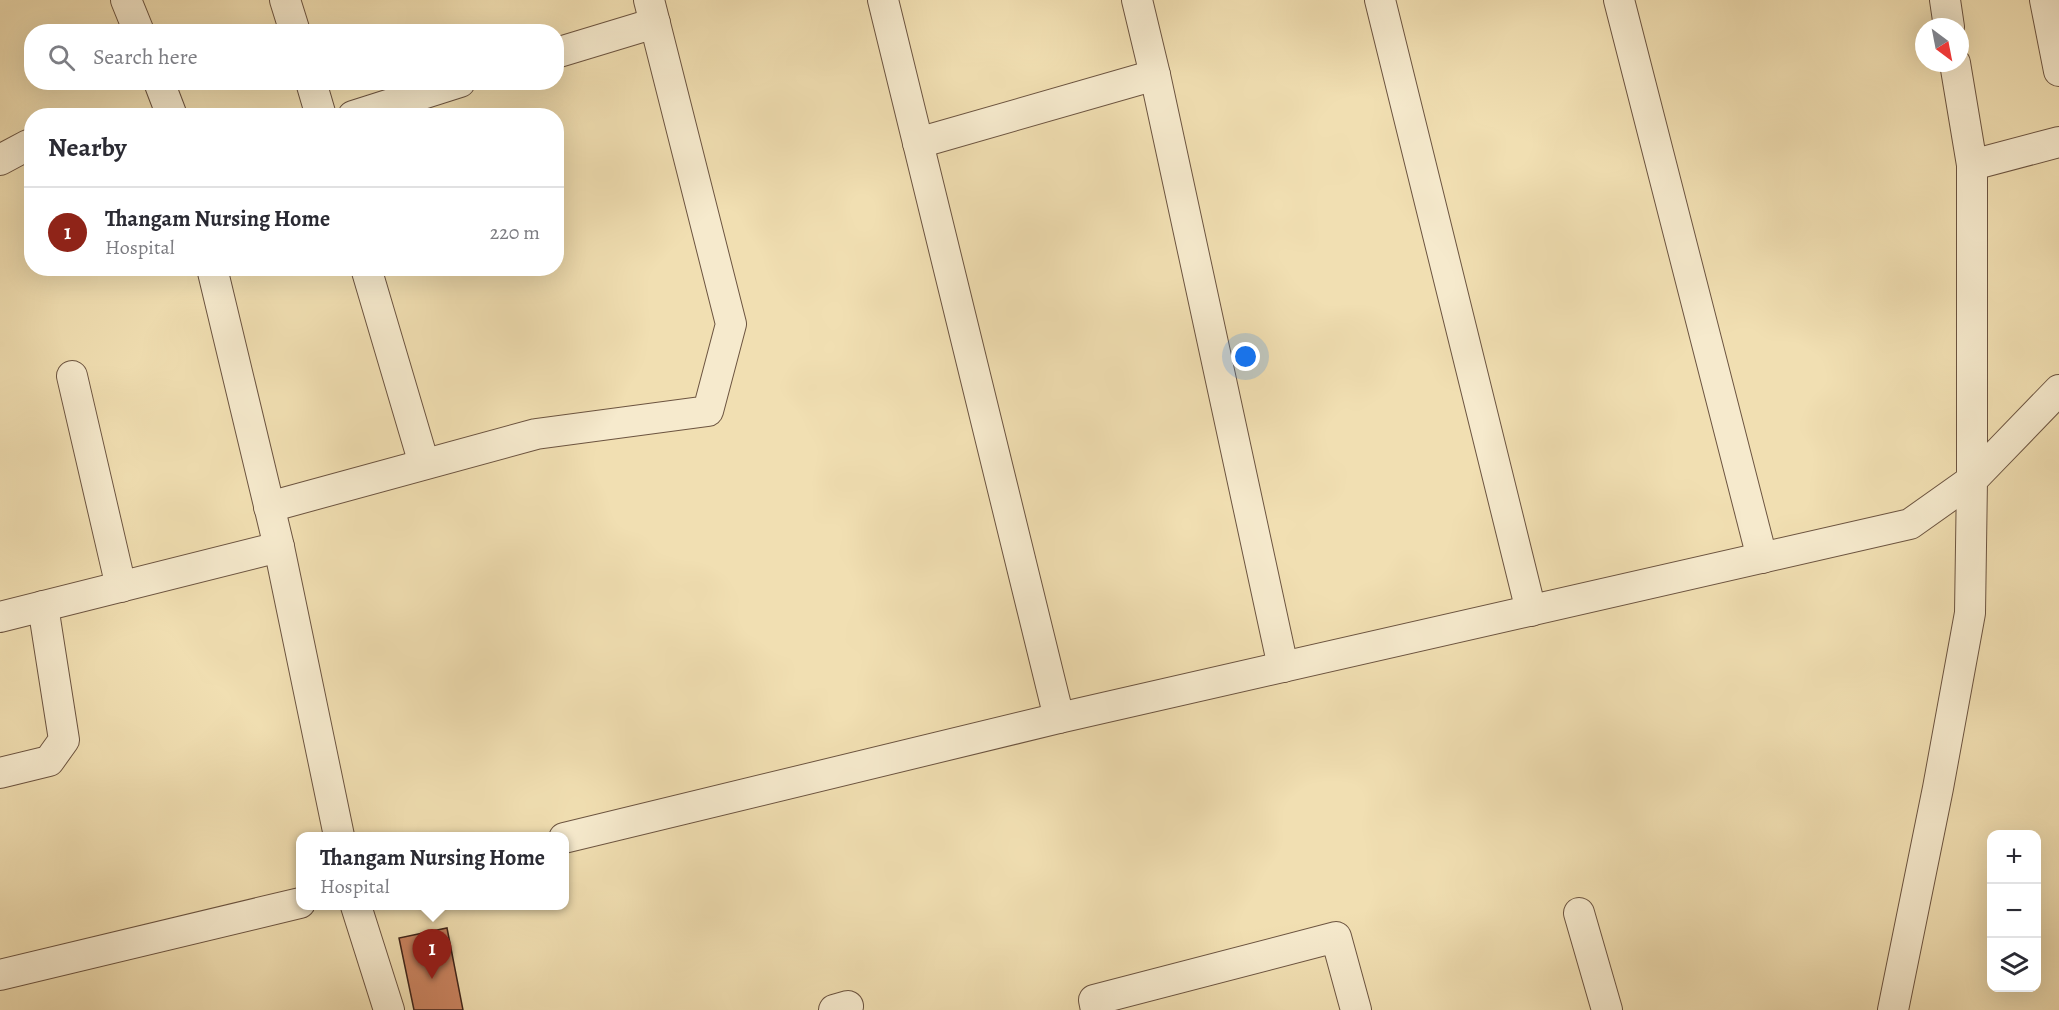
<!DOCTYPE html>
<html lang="en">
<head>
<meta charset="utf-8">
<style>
  :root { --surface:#fff; --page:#f2f2f3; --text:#2b2b33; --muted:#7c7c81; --line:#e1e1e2; --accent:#8f2418 }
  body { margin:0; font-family:Alegreya,serif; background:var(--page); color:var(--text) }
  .controls { position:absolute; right:18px; bottom:18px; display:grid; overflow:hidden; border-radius:12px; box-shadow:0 6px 24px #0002 }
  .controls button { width:54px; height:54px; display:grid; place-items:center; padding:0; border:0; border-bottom:2px solid var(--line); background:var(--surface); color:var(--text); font:30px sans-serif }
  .compass { position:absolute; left:1915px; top:18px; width:54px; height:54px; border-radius:50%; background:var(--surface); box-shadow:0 6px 24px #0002; rotate:148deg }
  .you { position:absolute; left:1246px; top:357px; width:21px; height:21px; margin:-15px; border:4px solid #fff; border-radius:50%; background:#1a73e8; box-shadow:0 0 0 9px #1a73e833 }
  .badge { display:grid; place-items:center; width:39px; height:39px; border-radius:50%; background:var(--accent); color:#fff; font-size:20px; font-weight:700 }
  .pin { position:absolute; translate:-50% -50px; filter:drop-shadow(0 2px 3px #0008) }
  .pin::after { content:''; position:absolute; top:32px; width:21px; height:18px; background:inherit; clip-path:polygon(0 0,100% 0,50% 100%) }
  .popup { position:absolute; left:296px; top:832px; width:273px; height:78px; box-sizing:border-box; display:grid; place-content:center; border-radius:12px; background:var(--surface); filter:drop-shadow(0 2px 4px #0005); font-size:20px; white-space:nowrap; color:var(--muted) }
  .popup b { font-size:22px; color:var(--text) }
  .popup::after { content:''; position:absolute; left:50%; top:100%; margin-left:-12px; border:12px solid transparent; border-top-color:var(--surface) }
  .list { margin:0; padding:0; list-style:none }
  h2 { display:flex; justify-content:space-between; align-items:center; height:78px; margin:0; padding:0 24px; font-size:26px }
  h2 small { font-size:20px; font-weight:400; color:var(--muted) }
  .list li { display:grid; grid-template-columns:39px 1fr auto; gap:18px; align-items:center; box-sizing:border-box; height:90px; padding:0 24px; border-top:2px solid var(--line) }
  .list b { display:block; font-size:22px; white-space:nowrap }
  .list p { margin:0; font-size:20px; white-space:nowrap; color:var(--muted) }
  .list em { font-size:20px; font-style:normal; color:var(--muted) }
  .icon { flex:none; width:33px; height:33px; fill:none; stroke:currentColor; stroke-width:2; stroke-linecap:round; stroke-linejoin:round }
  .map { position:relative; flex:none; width:2059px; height:1010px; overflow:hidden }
  .search { position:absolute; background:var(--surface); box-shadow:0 6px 24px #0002; left:24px; top:24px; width:540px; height:66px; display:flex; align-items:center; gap:15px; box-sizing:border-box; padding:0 21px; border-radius:24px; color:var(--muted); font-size:22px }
  .panel { position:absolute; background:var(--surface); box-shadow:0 6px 24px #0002; left:24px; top:108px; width:540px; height:168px; border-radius:24px }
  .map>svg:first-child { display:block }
  .building { fill:#c98360; stroke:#40251a; stroke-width:1.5 }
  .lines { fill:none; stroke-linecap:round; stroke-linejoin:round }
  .minor-casing { stroke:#6c5440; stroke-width:32 }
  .minor { stroke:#f6eacd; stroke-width:30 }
</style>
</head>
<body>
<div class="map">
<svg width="2059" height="1010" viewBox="0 0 2059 1010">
  <rect width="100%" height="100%" fill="#f1dfb2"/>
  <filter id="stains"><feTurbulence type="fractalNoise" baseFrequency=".00333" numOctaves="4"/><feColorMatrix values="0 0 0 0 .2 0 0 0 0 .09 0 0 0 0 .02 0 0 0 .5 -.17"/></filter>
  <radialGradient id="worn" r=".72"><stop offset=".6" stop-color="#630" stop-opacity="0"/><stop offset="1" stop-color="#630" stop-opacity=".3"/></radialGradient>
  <path class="building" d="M 447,928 L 463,1010 L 414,1010 L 399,938 Z"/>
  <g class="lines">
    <defs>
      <g id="minor">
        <path d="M 126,0 L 139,32"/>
        <path d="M 285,0 L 295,32"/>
        <path d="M 883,0 L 1059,718"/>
        <path d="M 1137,0 L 1155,75 L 1283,667"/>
        <path d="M 1380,0 L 1531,611"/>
        <path d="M 1619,0 L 1762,558"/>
        <path d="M 1945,0 L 1949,27"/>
        <path d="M 2045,0 L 2059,71"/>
        <path d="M 556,53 L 655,23"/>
        <path d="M 159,82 L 172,116"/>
        <path d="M 311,82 L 321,116"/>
        <path d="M 353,116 L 460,82"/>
        <path d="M 918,143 L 1155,75"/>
        <path d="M 0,160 L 28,145"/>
        <path d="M 1972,165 L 2059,142"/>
        <path d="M 212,268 L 279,547 L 339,836"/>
        <path d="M 366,268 L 424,464"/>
        <path d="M 72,376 L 121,587"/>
        <path d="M 269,507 L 536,434 L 708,411 L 731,324 L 649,0"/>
        <path d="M 0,617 L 279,547"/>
        <path d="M 0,773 L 49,761 L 64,740 L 43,606"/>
        <path d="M 564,838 L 1059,718 L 1910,524 L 1972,480 L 1972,165 L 1955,63"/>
        <path d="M 356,906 L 389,1010"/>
        <path d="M 1579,913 L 1607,1010"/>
        <path d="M 0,975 L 300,903"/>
        <path d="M 834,1010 L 848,1006"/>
        <path d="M 1096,1010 L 1094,1000 L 1336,937 L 1356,1010"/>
        <path d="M 1893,1010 L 1938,788 L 1970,613 L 1972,480 L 2059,390"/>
      </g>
    </defs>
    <use href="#minor" class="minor-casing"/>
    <use href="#minor" class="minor"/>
  </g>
  <rect width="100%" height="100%" filter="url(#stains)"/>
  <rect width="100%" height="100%" fill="url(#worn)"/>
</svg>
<div class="controls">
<button>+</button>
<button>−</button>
<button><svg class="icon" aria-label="layers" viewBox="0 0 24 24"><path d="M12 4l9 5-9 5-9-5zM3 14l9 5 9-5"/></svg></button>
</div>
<svg class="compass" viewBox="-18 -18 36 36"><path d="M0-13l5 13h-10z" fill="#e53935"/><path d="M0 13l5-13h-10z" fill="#7c7c81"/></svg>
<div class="you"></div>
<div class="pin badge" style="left:432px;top:979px">1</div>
<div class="popup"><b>Thangam Nursing Home</b>Hospital</div>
<div class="search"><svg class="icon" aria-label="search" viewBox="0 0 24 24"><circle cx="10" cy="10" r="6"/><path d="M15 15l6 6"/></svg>Search here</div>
<section class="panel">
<h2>Nearby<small></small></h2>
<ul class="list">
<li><span class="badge">1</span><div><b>Thangam Nursing Home</b><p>Hospital</p></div><em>220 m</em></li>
</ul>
</section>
</div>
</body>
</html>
